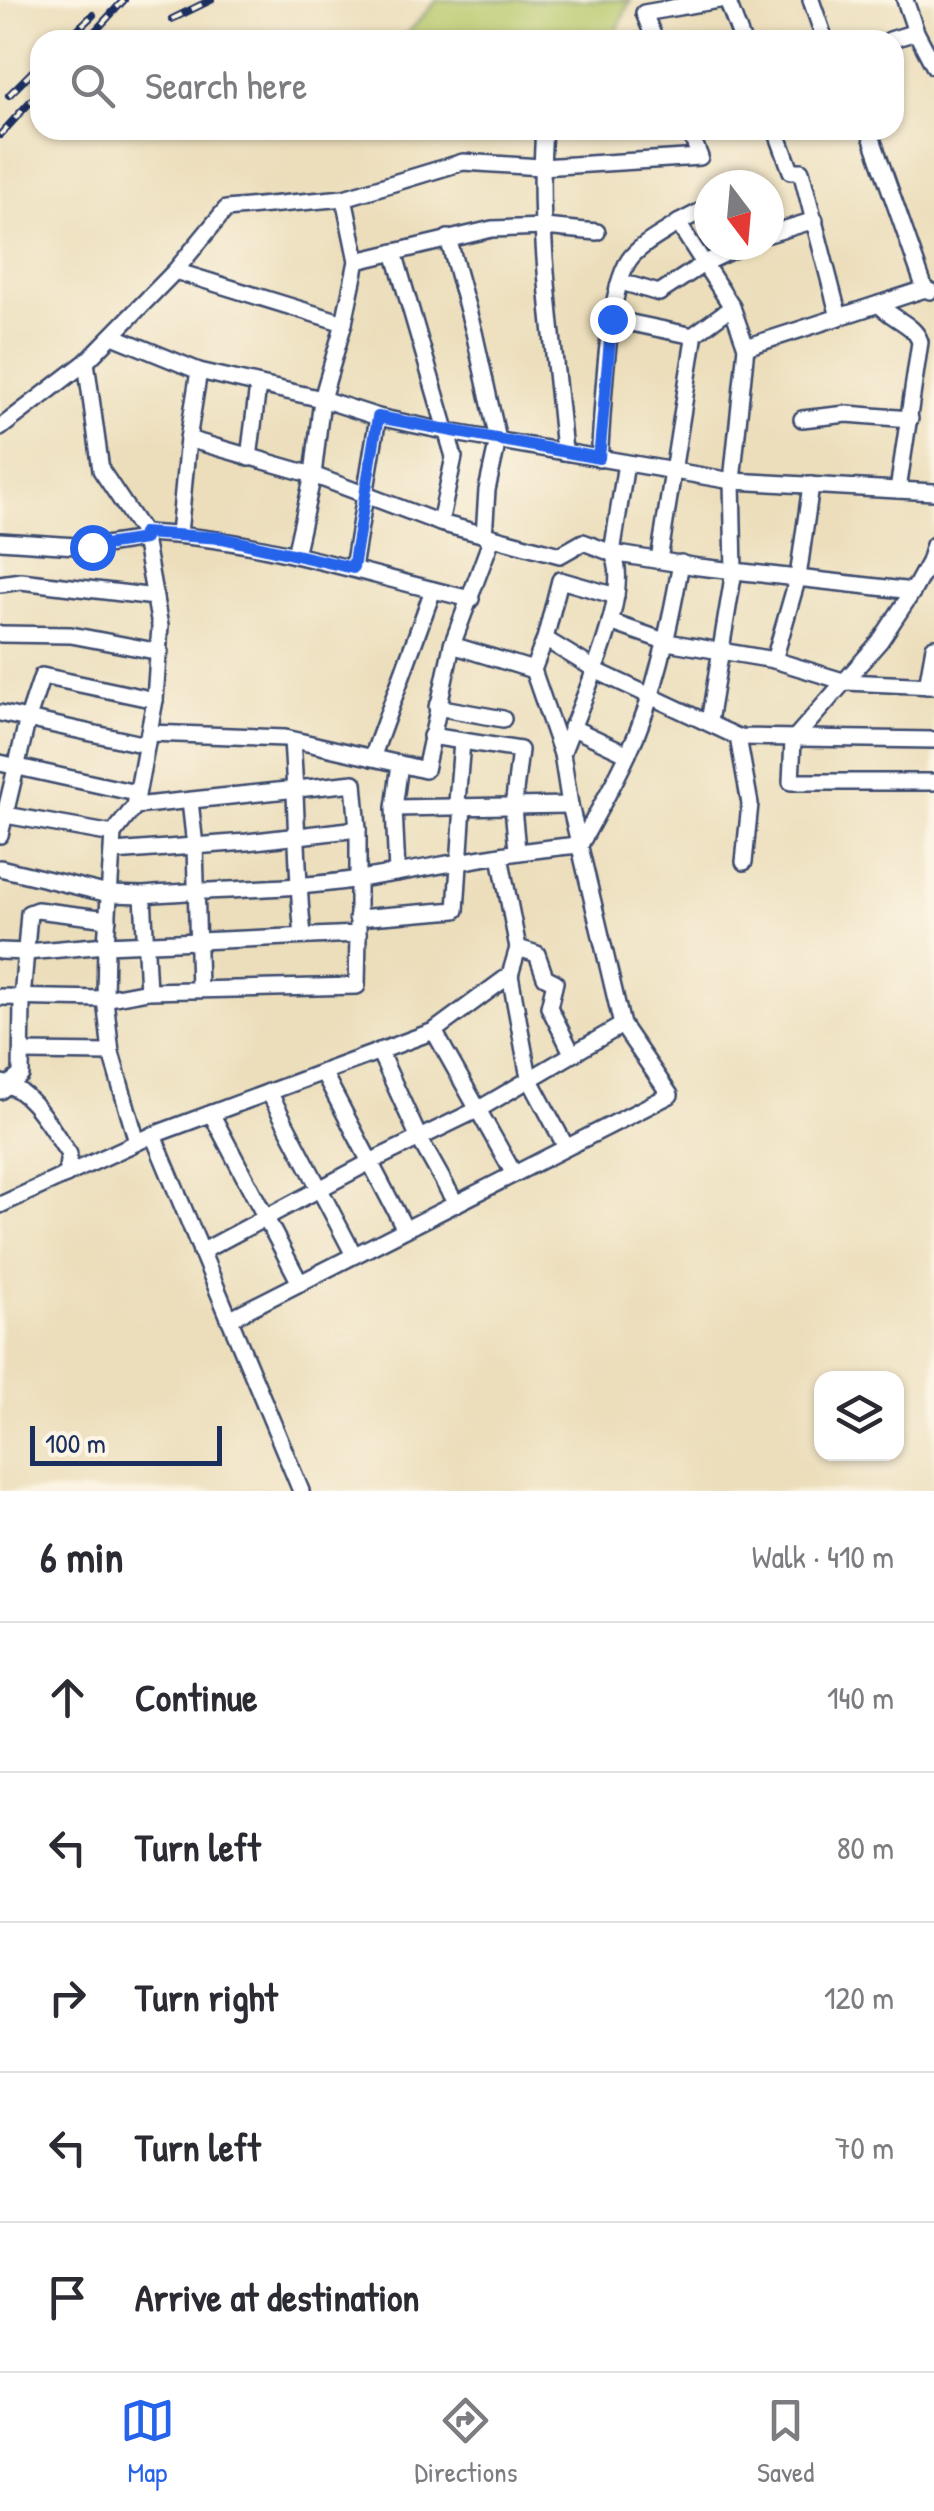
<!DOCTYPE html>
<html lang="en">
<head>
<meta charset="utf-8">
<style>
  :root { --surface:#fff; --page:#f2f2f3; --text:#2b2b33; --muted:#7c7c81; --line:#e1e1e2; --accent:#2563eb }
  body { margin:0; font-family:"Patrick Hand",sans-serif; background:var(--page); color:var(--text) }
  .controls { position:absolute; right:30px; bottom:30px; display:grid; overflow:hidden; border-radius:20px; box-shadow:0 2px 8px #0004 }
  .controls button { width:90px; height:90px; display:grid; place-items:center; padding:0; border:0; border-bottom:2px solid var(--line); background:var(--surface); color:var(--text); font:50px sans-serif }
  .compass { position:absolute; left:694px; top:170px; width:90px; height:90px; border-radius:50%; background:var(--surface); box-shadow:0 2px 8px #0004; rotate:164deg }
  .scale { position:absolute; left:30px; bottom:25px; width:192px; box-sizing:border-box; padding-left:10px; border:5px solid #1b2f5e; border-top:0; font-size:28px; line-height:35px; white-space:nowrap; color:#1b2f5e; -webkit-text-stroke:8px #fcf5e5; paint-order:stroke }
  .stop { position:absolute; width:30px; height:30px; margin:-22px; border:8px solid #2563eb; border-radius:50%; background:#fff }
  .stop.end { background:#2563eb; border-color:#fff; box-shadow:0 2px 10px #0008 }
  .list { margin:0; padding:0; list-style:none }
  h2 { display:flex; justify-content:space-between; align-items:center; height:130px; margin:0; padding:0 40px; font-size:42px }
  h2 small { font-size:32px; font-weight:400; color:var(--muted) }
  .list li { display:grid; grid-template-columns:65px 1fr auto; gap:30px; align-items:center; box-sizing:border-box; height:150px; padding:0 40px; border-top:2px solid var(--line) }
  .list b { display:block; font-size:38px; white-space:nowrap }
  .list em { font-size:32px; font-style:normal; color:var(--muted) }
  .icon { flex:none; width:55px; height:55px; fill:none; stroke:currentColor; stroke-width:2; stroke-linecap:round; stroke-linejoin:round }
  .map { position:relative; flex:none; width:934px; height:1491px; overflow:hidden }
  .search { position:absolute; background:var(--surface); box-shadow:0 2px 8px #0004; left:30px; right:30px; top:30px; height:110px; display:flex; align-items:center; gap:25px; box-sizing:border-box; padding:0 35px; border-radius:30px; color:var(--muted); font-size:38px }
  .sheet { height:880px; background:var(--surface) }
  nav { display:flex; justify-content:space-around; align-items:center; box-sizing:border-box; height:140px; border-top:2px solid var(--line); background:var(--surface); font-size:28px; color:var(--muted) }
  nav a { display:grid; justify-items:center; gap:5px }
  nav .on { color:var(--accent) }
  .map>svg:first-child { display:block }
  .green { fill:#b7c86b; stroke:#697c64; stroke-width:2.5 }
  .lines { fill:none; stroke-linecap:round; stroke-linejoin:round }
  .street-casing { stroke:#3a496c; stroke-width:20 }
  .street { stroke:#fff; stroke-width:15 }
  .rail-casing { stroke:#1b2f5e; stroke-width:8 }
  .rail { stroke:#fcf5e5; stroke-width:4; stroke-dasharray:11; stroke-linecap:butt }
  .route { stroke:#2563eb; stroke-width:12 }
</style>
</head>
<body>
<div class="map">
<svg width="934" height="1491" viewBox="0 0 934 1491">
  <rect width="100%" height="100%" fill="#fcf5e5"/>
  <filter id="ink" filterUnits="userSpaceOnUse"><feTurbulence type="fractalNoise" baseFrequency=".01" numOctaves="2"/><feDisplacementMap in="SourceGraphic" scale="20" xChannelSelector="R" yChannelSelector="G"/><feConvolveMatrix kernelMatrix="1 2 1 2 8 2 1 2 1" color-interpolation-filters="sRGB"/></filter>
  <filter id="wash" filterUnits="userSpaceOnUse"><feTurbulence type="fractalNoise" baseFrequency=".0048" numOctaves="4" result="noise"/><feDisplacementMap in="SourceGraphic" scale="40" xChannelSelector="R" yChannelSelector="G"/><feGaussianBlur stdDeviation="2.25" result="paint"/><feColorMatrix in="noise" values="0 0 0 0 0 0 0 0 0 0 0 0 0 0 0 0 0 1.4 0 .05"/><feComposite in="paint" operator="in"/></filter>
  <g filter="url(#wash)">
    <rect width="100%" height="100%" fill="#ecdebb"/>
    <path class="green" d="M 437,0 L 630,0 L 613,40 L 402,40 Z"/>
  </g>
  <g filter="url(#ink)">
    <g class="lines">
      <defs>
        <g id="street">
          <path d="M 727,0 L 742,40"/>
          <path d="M 811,0 L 825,40"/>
          <path d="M 905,0 L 916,32 L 934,66"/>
          <path d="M 655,40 L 644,13 L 719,0"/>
          <path d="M 890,40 L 916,32"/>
          <path d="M 544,130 C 536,236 555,346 564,452"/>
          <path d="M 869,130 L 925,289"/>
          <path d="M 344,198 L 357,261"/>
          <path d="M 678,223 L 709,207"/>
          <path d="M 769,234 L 815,220"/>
          <path d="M 448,238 L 474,332 L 498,440 L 487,490 L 484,536"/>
          <path d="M 394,252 L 454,457 L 440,523"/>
          <path d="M 175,271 L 344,323"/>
          <path d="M 621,282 L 659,293 L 705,263 L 743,245"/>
          <path d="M 879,304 C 891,319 915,324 920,342 L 898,490"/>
          <path d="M 839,317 L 925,289 L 930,291"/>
          <path d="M 612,319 L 689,335 L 694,339 L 659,560"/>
          <path d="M 113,336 L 199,371 L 322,399 L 378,417 L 449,432 L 732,481 L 934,492"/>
          <path d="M 692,336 L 732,307"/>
          <path d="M 746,347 L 839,317 L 801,171 L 791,171 L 776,130"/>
          <path d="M 86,362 L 101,470 L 143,533 L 160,626 L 155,700 L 135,806 L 113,834 L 106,945 L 105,999 L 111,1053 L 137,1142"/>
          <path d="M 802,419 L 847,414 L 910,419"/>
          <path d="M 0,428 L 86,362 L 175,271 L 226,209 L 344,198 L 463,162 L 541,167 L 700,157 L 689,130"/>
          <path d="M 188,439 L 199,371"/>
          <path d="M 249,458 L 258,386"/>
          <path d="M 599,459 C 603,414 606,294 629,260 C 639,245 663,234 678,223 L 732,307 L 746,347 L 732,481 L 734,571 L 709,722"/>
          <path d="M 143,533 C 256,537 362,574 471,599"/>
          <path d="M 179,534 L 188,439 L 313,475 L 440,523 L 560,555 L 583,542 L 612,553 L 699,567 L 913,591"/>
          <path d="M 0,541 L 92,547 L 144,539"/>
          <path d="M 934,545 L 929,562 L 913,591 L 880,641 L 793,740 L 791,782 L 934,782"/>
          <path d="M 295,555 L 313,475 L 322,399 L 344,323 L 357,261 L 492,229 L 544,227 L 597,232"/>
          <path d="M 353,568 L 378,417"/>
          <path d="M 0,584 L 21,581 L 155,597"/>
          <path d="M 610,622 L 667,642 L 774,660 L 846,682 L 934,686"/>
          <path d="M 0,634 L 71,635 L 160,652"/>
          <path d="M 545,639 L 560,580 L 616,596"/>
          <path d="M 774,660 L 798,577 L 811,485"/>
          <path d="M 533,670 L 545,639 L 601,673 L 738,737 L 934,740"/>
          <path d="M 927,686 L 934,647"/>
          <path d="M 437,707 L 503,719"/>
          <path d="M 0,713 L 146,745"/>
          <path d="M 571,727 L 628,754"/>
          <path d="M 149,733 L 285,738 L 400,764"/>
          <path d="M 431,736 L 520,750 L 513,808 L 517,850"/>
          <path d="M 738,737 L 750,804 L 744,862"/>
          <path d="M 292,741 C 297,806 296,870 303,935"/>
          <path d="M 562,754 C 576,714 636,588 612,553 L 626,463"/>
          <path d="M 372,758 L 433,590"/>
          <path d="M 0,763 L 136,793"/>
          <path d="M 190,801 L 195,846 L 199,989"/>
          <path d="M 394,808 L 570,805"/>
          <path d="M 0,814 L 113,834"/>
          <path d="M 0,835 L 28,718 L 42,676 L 155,700"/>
          <path d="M 580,845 C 596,815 613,786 627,756 C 656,695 669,629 681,563"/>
          <path d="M 114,852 L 247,842 L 358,829"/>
          <path d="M 500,856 L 518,948 L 537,954 L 545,977 L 555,982 L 549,1007 L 572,1053"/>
          <path d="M 0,868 L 109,894 L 143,895 C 215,889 288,890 359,879 C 433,868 506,851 580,845"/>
          <path d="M 397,873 L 394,808 L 400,764 L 425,770 L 452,645 L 492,538"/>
          <path d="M 143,895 L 148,991"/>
          <path d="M 357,918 L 456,910 L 463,806 L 457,802 L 462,742"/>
          <path d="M 0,951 L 27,952 L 106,945 L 358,934 L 358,829 L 354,783 L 135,806"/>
          <path d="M 510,975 L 529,1078 L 566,1147"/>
          <path d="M 0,997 L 105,999 L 148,991 L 357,986 L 358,934"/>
          <path d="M 434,1031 L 514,1174"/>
          <path d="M 379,1051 L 419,1138 L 456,1204"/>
          <path d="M 22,1052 L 111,1053"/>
          <path d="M 323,1072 L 405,1229"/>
          <path d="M 2,1083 C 32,1089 52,1131 69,1154 L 66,1175"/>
          <path d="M 0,1091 L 21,1075 L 22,999 L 29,913 L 37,910 L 108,919"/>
          <path d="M 269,1092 L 354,1255"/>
          <path d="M 211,1113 L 300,1283"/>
          <path d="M 153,1135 L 301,1491"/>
          <path d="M 0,1205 L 153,1135 L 434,1031 L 510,975 L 518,948"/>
          <path d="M 201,1252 L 370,1162 L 479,1109 L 622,1025 L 570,805 L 562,754 L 533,670 L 452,645"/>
          <path d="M 229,1319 L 670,1095 L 622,1025"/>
        </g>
      </defs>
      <use href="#street" class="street-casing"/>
      <use href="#street" class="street"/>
      <defs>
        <g id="rail">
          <path d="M 172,19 L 211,0"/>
          <path d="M 66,40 L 93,15"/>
          <path d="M 87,40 L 124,0"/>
          <path d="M 9,95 L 40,64"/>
          <path d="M 0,135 L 40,91"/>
        </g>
      </defs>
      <use href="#rail" class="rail-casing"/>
      <use href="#rail" class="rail"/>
    </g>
  </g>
  <g class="lines" filter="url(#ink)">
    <path class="route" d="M 92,547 L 144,539 L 143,533 L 222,538 L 353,568 L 378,417 L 599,458 L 612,319"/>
  </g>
</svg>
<div class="controls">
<button><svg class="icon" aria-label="layers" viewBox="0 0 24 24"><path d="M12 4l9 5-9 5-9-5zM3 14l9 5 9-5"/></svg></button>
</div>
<svg class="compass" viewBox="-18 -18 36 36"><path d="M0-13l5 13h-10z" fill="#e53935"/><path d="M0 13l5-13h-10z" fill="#7c7c81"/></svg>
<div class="scale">100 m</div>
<div class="stop" style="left:92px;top:547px"></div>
<div class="stop end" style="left:612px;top:319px"></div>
<div class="search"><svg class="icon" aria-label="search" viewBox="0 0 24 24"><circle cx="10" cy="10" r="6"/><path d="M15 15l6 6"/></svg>Search here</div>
</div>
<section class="sheet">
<h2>6 min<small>Walk · 410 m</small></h2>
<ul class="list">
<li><svg class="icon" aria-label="ahead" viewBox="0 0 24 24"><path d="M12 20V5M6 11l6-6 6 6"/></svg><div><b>Continue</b></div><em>140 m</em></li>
<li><svg class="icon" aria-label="left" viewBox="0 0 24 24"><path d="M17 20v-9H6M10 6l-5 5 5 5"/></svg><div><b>Turn left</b></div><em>80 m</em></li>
<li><svg class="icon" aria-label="right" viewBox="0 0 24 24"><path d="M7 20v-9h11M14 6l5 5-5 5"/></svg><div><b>Turn right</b></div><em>120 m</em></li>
<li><svg class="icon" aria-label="left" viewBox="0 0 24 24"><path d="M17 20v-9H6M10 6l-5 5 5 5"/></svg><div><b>Turn left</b></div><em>70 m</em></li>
<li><svg class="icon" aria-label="arrive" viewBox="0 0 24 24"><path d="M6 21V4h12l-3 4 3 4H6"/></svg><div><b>Arrive at destination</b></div></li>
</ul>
</section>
<nav>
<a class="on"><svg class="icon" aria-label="map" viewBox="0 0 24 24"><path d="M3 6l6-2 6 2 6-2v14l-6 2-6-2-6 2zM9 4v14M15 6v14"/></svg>Map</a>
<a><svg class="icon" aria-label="directions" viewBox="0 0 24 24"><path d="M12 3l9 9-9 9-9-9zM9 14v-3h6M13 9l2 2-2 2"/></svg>Directions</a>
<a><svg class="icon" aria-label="saved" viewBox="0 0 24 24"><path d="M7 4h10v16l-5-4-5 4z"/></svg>Saved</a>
</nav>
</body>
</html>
